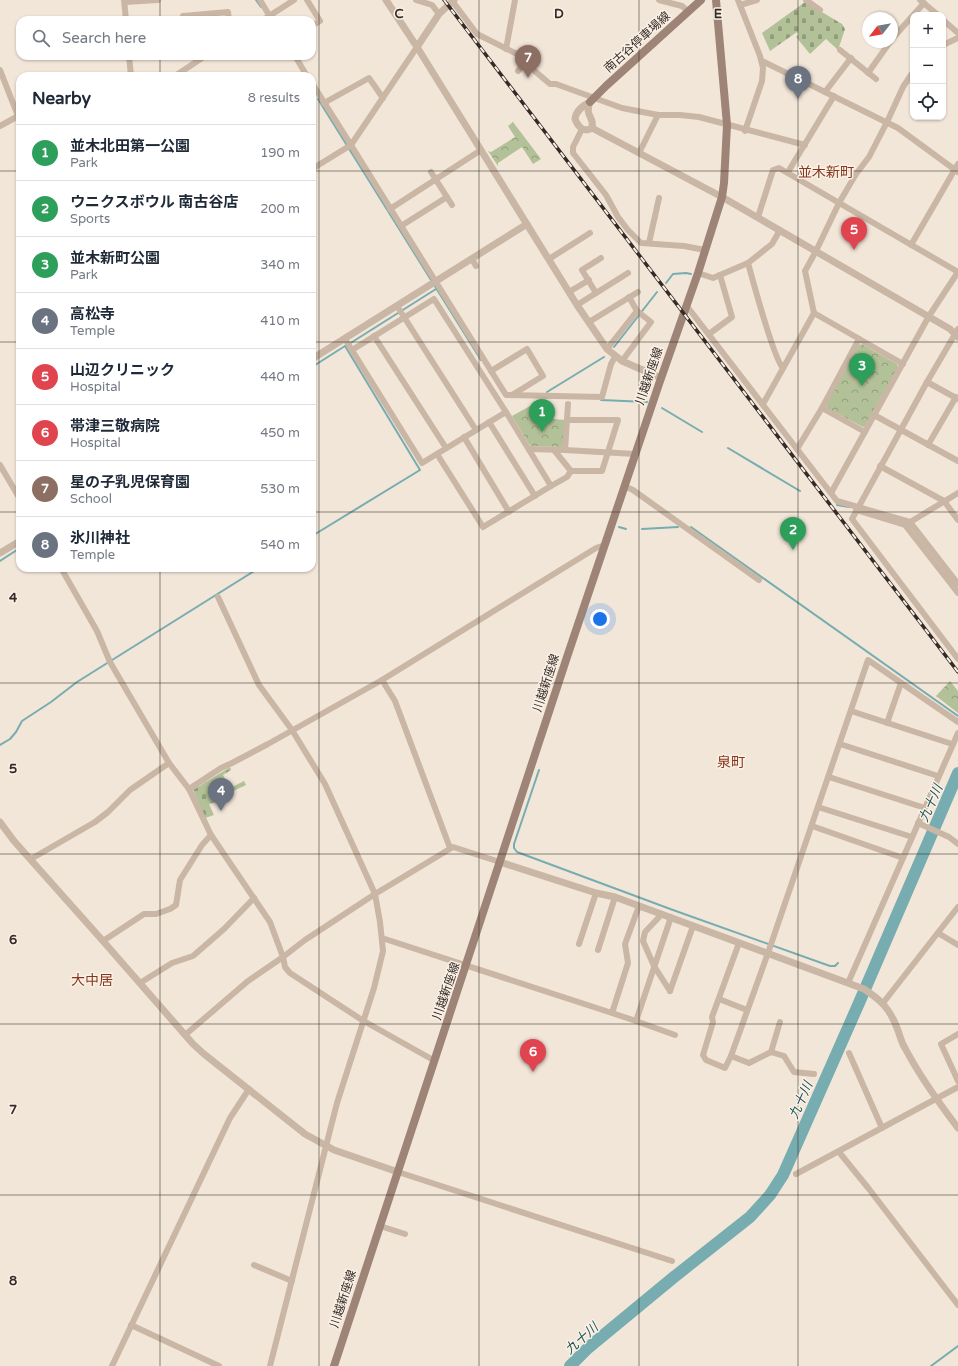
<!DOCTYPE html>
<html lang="en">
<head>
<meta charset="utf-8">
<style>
  :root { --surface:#fff; --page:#f6f6f7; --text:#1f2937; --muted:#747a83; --line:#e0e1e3; --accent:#1b5358 }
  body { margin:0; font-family:"Varela Round","Noto Sans JP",sans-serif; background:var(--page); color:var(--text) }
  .controls { position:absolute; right:12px; top:12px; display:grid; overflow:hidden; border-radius:8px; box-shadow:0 1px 3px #0004 }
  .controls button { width:36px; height:36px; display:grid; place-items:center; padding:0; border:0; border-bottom:1px solid var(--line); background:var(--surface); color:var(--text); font:20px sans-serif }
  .compass { position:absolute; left:862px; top:12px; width:36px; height:36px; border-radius:50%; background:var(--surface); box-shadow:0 1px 3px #0004; rotate:239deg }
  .you { position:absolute; left:600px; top:619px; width:14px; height:14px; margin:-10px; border:3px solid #fff; border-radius:50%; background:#1a73e8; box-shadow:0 0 0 6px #1a73e833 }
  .badge { display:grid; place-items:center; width:26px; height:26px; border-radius:50%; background:var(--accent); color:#fff; font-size:13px; font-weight:700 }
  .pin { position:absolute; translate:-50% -33px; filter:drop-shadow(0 1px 2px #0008) }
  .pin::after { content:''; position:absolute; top:21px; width:14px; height:12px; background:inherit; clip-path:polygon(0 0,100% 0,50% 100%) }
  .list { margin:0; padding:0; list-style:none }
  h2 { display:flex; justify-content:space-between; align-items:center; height:52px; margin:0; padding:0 16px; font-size:17px }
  h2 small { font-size:13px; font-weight:400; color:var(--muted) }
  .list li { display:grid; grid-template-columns:26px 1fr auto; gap:12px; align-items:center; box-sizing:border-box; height:56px; padding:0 16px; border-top:1px solid var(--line) }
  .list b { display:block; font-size:15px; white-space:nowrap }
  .list p { margin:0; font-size:13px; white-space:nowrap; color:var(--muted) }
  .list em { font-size:13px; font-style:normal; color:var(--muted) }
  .icon { flex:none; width:22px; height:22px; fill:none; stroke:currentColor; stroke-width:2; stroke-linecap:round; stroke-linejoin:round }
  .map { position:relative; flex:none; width:958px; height:1366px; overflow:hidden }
  .search { position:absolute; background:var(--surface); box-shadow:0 1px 3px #0004; left:16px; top:16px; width:300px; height:44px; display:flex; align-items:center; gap:10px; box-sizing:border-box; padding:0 14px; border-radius:12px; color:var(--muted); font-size:15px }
  .panel { position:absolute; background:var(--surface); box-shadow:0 1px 3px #0004; left:16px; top:72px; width:300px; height:500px; border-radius:12px }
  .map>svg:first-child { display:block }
  .cemetery { fill:url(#cemetery-stones) }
  .park { fill:url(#park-crowns) }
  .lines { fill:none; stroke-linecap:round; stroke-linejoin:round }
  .stream { stroke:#77adb0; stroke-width:2 }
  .river { stroke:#77adb0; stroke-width:12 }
  .minor { stroke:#cab6a4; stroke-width:6 }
  .tertiary { stroke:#cab6a4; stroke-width:7 }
  .secondary { stroke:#9e8476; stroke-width:8 }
  .rail-casing { stroke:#352b26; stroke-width:3.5 }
  .rail { stroke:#faf0e5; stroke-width:2; stroke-dasharray:6; stroke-linecap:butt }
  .grid { fill:none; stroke:#352b26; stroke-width:1; stroke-opacity:0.55 }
  .labels { text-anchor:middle; stroke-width:3; stroke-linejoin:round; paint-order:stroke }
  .street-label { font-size:12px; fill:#352b26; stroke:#faf0e5 }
  .water-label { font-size:13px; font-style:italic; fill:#1b5358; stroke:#faf0e5 }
  .quarter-label { font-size:14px; fill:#86371d; stroke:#faf0e5 }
  .grid-label { font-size:13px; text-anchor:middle; font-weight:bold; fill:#352b26; stroke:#faf0e5; stroke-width:3; stroke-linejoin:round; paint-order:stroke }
</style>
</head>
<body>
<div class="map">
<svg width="958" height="1366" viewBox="0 0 958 1366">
  <defs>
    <pattern id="cemetery-stones" width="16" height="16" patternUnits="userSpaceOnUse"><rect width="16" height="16" fill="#b3c198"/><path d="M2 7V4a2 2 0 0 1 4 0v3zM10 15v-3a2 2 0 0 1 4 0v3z" fill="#929d7c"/></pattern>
    <pattern id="park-crowns" width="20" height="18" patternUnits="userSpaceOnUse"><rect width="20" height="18" fill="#b3c198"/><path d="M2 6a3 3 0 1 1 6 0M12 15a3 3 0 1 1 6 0" fill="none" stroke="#929d7c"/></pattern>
  </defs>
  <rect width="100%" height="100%" fill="#f2e6d9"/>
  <g class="cemetery">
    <path d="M 805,2 L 842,24 L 845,29 L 838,50 L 826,39 L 810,54 L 796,37 L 799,34 L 797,32 L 770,51 L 762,33 Z"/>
    <path d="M 230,767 L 231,770 L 223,775 L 230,788 L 244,781 L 246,785 L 214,800 L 215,802 L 209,804 L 214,815 L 205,818 L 193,790 Z"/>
  </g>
  <g class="park">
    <path d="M 513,122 L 541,159 L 533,164 L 522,147 L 498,163 L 498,166 L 488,151 L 491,152 L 515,137 L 508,126 Z"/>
    <path d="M 862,344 L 897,364 L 898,367 L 865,426 L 863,427 L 827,408 L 826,405 L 859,345 Z"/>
    <path d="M 539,401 L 546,401 L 545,418 L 564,420 L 564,445 L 561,447 L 531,446 L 529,444 L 512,416 Z"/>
    <path d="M 950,681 L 958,691 L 958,713 L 936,696 Z"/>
  </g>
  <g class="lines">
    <g class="stream">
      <path d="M 256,0 L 261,7"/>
      <path d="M 318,99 C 372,186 426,273 481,360"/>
      <path d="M 666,283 L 673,274 L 686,273 L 691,274"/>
      <path d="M 349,344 L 436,289"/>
      <path d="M 614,347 L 657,292"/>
      <path d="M 312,367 L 345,346"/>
      <path d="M 547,392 L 604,357"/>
      <path d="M 601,400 L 647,402"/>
      <path d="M 662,408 L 702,432"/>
      <path d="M 728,448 L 800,491"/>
      <path d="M 837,505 L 849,507"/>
      <path d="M 619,527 L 626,529"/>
      <path d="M 691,527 L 958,716"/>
      <path d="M 642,529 L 678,527"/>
      <path d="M 312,536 L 420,470 L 345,346"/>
      <path d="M 0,561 L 20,548"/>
      <path d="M 0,745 L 10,739 L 16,732 L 22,721 L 51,702 L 77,682 L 259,568"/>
      <path d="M 539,770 L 514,844 L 514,848 L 517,852 L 673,910 L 830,966 L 835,966 L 838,963"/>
      <path d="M 931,1366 L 958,1346"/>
    </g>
    <path class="river" d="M 570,1366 L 588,1348 L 674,1277 L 750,1217 L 770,1195 L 783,1175 L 859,1003 L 958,773"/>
    <g class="minor">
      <path d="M 124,0 L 126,20"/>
      <path d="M 260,0 L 272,20"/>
      <path d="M 307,0 L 320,21 L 312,26"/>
      <path d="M 416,0 L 432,5 L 439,14"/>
      <path d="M 659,0 L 682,6 L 688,11"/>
      <path d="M 738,0 L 760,56 L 763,68 L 762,81 L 745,131"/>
      <path d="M 806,0 L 820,10"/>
      <path d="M 920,0 L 938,15"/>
      <path d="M 125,2 L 158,0"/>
      <path d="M 453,2 L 477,34 L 521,56 L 530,67 L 550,84 L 556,84 L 622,108 L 658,115 L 680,115 L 699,117 L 805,145"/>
      <path d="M 740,5 L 757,0"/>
      <path d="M 183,20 L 183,16 L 228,12 L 229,20"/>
      <path d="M 263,20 L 294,0"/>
      <path d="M 943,20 L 958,33"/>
      <path d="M 892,39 L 924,3"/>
      <path d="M 943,45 L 958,38"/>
      <path d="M 417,47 L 351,145 L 506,395 L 602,397 L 611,364 L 615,357"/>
      <path d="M 506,49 L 515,0"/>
      <path d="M 840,50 L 876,79"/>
      <path d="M 129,56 L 131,76"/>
      <path d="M 295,56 L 307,76"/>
      <path d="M 762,61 L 898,128 L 958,172"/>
      <path d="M 0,70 L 18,116"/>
      <path d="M 518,71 L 526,62"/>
      <path d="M 868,73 L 890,42"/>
      <path d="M 175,76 L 205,56"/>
      <path d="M 312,83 L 351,145 L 312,169"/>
      <path d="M 825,92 L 851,58"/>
      <path d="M 324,103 L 369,78 L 383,98"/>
      <path d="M 0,126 L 20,115"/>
      <path d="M 582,129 L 573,147 L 573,153 L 606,195 L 618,217 L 628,230 L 641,243 L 684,246 L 705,250"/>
      <path d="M 639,153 L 658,115"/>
      <path d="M 431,172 L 452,205"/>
      <path d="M 788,172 L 834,96"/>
      <path d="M 390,209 L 481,150"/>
      <path d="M 758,217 L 773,170 L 779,168 L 958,272"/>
      <path d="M 401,226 L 447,197"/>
      <path d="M 649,243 L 659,198"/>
      <path d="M 911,245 L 958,164"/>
      <path d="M 472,259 L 476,266"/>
      <path d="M 549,259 L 590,233"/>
      <path d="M 748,263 C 753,281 774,360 783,368"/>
      <path d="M 698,273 L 713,278 L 748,263 L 772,244 L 780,230"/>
      <path d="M 569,292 L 589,280"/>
      <path d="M 596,293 L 582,270 L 601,258"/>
      <path d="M 577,305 L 628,273"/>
      <path d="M 686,305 L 837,501 L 910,522 L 958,584"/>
      <path d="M 397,306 L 476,430"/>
      <path d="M 814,313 L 903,364"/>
      <path d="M 589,322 L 638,292"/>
      <path d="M 958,329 L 927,382 L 852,519 L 958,659"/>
      <path d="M 709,334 L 732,317 L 720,275"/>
      <path d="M 374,336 L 446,448"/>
      <path d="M 345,339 L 422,463 L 506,412"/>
      <path d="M 607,349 L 637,311"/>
      <path d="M 352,350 L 434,299 L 506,412 L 551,486 L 483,527 L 437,454"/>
      <path d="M 622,361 L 651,322 L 637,311 L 629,297"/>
      <path d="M 491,371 L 527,349 L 543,376 L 512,395"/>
      <path d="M 927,382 L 958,399"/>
      <path d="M 763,404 L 814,313 L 805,271 L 816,251 L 839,203 L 856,174 L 869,157 L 887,122 L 903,87 L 913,72"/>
      <path d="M 822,408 L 865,432"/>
      <path d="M 874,415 L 958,461"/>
      <path d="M 489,422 L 535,496"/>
      <path d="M 464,437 L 509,512"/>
      <path d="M 928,445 L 956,397"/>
      <path d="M 529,449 L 565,450 L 635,454"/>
      <path d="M 797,449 L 822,408 L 859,339"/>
      <path d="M 554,450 L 571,471 L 602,471 L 603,468 L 618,420 L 567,420"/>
      <path d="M 565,450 L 568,404"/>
      <path d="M 0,465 L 20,499"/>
      <path d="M 880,466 L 944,501 L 958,520"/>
      <path d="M 551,486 L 567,477 L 571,471"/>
      <path d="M 624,486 L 633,490 L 759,580"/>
      <path d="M 831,493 L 929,316 L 958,272"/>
      <path d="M 856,510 L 905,525 L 958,593"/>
      <path d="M 907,524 L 958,493"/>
      <path d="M 61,568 L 97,631 L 110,662 L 169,763 L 189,789 L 211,835 L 270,922 L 283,957 L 285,967 L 290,973 L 362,1020 L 435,1061"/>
      <path d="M 851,711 L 952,744"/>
      <path d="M 887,723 L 901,683"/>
      <path d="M 840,744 L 938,776"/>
      <path d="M 829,777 L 925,808"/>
      <path d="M 189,789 L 221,768 L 232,763 L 268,744 L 382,680"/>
      <path d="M 818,807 L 912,837"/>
      <path d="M 918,823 L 949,837 L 958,844"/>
      <path d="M 812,826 L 903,858"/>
      <path d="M 450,848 L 395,701 L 382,680 L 596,548 L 605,545"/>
      <path d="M 31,859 L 95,822 L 108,812 L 130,790 L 169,763"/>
      <path d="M 639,906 L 625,944 L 628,963 L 612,1013 L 636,1021 L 675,1035"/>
      <path d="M 662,914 L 645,932 L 643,941 L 654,966 L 670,991"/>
      <path d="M 938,933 L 958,945"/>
      <path d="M 382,938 L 612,1013"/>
      <path d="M 103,941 L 144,914 L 156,914 L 170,909 L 176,905 L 180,880 L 202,845 L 211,835"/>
      <path d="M 579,944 L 596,893"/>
      <path d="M 598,950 L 615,897"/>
      <path d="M 140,983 L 172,963 L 193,956 L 224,929 L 254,898"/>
      <path d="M 848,983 L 958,733"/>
      <path d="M 670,991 L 693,926"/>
      <path d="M 719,999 L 747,1010"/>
      <path d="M 883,1003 L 958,907"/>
      <path d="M 636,1021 L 671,917"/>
      <path d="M 780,1022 L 771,1052 L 749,1063 L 731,1056 L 768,953 L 868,660 L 958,722"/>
      <path d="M 958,1034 L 941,1044 L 958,1081"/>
      <path d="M 185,1035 L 248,981 L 283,957 L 305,940 L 375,894 L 325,784 L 292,730 L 259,685 L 218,597"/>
      <path d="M 771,1052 L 784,1056 L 794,1072 L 814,1074"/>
      <path d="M 849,1053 L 882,1128"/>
      <path d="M 731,1056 L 725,1068 L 706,1060 L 703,1055 L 713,1022 L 712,1017 L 739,943"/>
      <path d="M 839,1152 L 869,1189 L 958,1305"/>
      <path d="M 398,1172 L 672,1261"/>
      <path d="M 796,1174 L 958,1087"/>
      <path d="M 380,1226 L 405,1234"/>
      <path d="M 254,1265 L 292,1281"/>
      <path d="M 131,1325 L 219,1366"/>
      <path d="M 112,1366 L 230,1118 L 249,1089"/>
      <path d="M 270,1366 L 337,1103 L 374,988 L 383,951 L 380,922 L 375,894 L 453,847 L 500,862"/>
    </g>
    <g class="tertiary">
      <path d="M 386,0 L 417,47 L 577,305 L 607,349 L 622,361 L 661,378"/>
      <path d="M 417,47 L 439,14 L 454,0"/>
      <path d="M 590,102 C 584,105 576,111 575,119 C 578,127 584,133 592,128"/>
      <path d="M 590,102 C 584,117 595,116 592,128"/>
      <path d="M 592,128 L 722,197 L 950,329 L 958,337"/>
      <path d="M 312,359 L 527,224"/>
      <path d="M 0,553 L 20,541"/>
      <path d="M 0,822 L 14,841 L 103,941 L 193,1044 L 204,1054 L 305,1134 L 334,1150 L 398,1172"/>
      <path d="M 500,862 L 596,893 L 615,897 L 864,989 C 881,1000 890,1009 897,1028 C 900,1035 901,1042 905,1048 C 920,1077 939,1103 958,1128"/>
    </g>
    <g class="secondary">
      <path d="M 590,102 L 606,86 L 701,0"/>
      <path d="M 334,1366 L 567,657 L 659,384 L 698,273 L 722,197 L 724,183 L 727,125 L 716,0"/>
    </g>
    <defs>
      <path id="rail" d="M 444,0 L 958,672"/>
    </defs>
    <use href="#rail" class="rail-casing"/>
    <use href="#rail" class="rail"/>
  </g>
  <path class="grid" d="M 160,0 L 160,20M 319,0 L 319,1366M 479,0 L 479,1366M 639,0 L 639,1366M 798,0 L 798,1366M 160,56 L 160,76M 0,171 L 20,171M 312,171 L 958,171M 0,342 L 20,342M 312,342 L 958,342M 0,512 L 20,512M 312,512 L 958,512M 160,568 L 160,1366M 0,683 L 958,683M 0,854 L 958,854M 0,1024 L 958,1024M 0,1195 L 958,1195"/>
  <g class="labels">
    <g class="street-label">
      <text transform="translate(637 42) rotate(-42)" y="4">南古谷停車場線</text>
      <text transform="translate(649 376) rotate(-71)" y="4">川越新座線</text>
      <text transform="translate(546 683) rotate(-72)" y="4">川越新座線</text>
      <text transform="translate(446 991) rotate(-71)" y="4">川越新座線</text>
      <text transform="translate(343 1299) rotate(-72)" y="4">川越新座線</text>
    </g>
    <g class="water-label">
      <text transform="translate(930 803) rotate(-66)" y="5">九十川</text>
      <text transform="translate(800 1100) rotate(-66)" y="5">九十川</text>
      <text transform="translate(581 1338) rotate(-42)" y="5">九十川</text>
    </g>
    <g class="quarter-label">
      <text x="826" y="177">並木新町</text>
      <text x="731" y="767">泉町</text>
      <text x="92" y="985">大中居</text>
    </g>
  </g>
  <g class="grid-label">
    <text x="399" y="18">C</text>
    <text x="559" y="18">D</text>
    <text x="718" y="18">E</text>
    <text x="13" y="602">4</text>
    <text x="13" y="773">5</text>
    <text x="13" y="944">6</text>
    <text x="13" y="1114">7</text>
    <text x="13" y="1285">8</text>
  </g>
</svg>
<div class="controls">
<button>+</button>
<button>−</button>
<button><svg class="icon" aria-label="locate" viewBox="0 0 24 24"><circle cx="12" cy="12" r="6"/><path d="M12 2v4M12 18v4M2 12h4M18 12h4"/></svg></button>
</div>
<svg class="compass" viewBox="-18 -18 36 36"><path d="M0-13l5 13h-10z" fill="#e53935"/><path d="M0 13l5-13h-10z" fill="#747a83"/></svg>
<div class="you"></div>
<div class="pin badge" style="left:542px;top:432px;background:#2e9e5b">1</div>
<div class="pin badge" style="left:793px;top:550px;background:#2e9e5b">2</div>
<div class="pin badge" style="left:862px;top:386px;background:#2e9e5b">3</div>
<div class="pin badge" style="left:221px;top:811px;background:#6b7280">4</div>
<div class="pin badge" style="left:854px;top:250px;background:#e0444e">5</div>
<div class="pin badge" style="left:533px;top:1072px;background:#e0444e">6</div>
<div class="pin badge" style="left:528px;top:78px;background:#8d6e63">7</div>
<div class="pin badge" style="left:798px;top:99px;background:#6b7280">8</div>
<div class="search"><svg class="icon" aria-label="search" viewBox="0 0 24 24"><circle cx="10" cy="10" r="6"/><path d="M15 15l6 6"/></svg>Search here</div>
<section class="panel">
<h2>Nearby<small>8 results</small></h2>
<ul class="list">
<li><span class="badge" style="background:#2e9e5b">1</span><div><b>並木北田第一公園</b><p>Park</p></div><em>190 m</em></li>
<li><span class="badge" style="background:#2e9e5b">2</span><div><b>ウニクスボウル 南古谷店</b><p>Sports</p></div><em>200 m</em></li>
<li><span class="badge" style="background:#2e9e5b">3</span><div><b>並木新町公園</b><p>Park</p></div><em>340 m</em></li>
<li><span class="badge" style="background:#6b7280">4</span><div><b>高松寺</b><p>Temple</p></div><em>410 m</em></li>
<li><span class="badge" style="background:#e0444e">5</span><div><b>山辺クリニック</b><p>Hospital</p></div><em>440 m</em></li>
<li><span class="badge" style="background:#e0444e">6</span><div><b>帯津三敬病院</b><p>Hospital</p></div><em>450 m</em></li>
<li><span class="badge" style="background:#8d6e63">7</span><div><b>星の子乳児保育園</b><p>School</p></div><em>530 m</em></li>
<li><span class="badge" style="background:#6b7280">8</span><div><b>氷川神社</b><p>Temple</p></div><em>540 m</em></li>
</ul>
</section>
</div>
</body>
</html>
